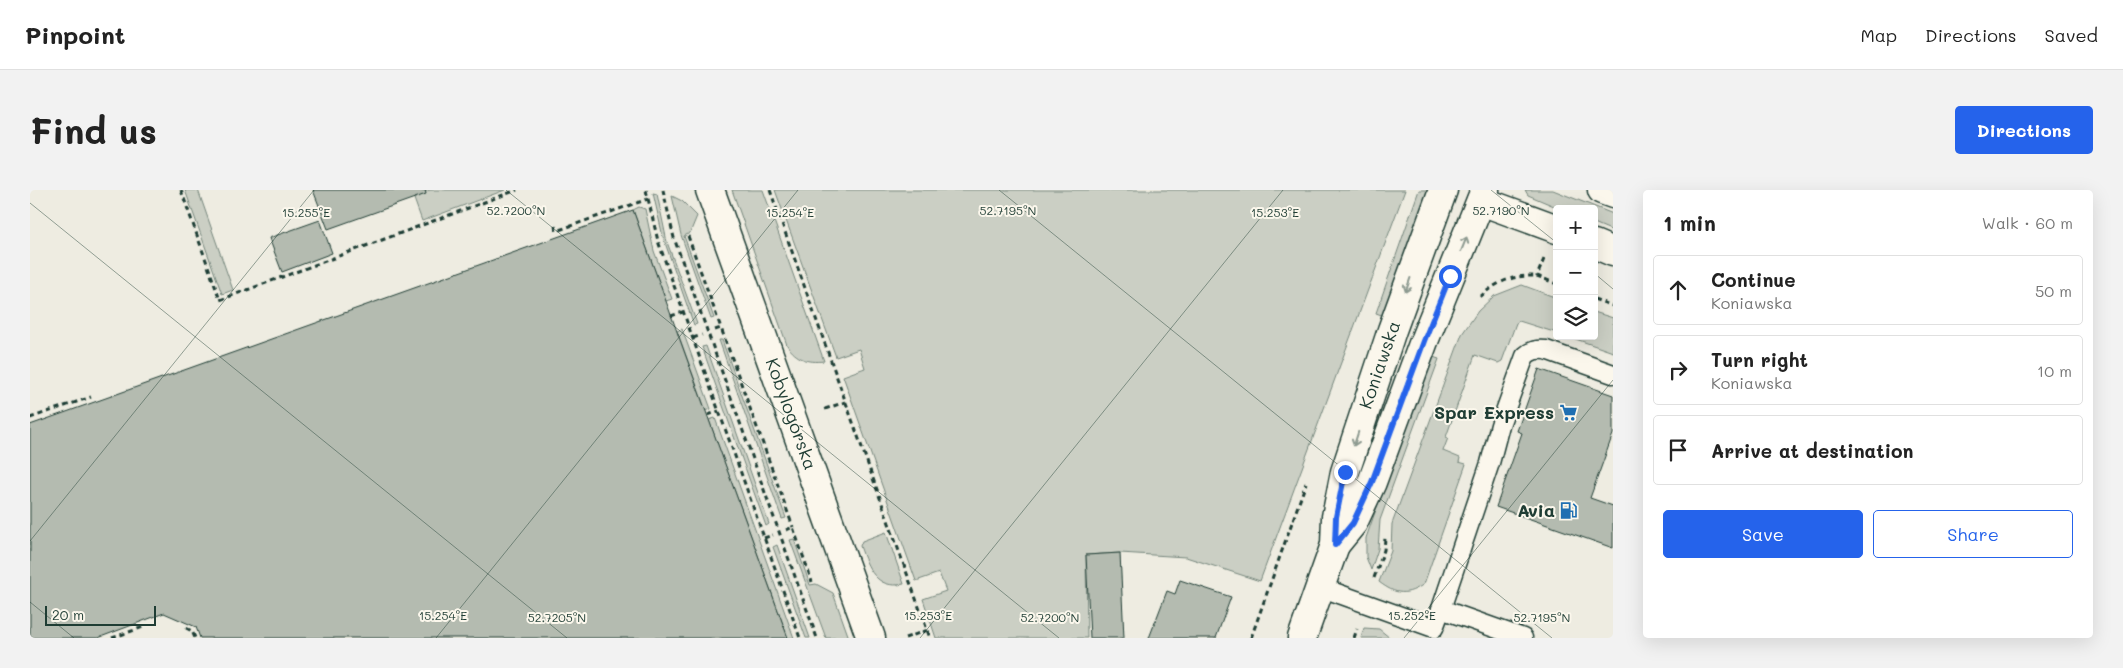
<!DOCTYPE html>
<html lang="en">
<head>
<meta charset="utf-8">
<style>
  :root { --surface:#fff; --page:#f2f2f2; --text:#222; --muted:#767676; --line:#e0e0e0; --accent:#2563eb }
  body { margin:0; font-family:Mali,sans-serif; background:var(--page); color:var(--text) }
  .controls { position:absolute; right:15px; top:15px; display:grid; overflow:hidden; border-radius:5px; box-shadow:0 5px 20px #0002 }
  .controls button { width:45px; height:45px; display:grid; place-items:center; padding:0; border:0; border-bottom:1px solid var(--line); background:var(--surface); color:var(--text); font:25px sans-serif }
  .scale { position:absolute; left:15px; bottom:12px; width:111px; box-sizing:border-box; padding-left:5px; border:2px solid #1f3d34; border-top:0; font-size:14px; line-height:18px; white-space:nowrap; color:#1f3d34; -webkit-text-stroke:4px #fbf7ec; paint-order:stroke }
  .stop { position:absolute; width:15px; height:15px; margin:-11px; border:4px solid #2563eb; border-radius:50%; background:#fff }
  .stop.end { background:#2563eb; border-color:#fff; box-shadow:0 1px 5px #0008 }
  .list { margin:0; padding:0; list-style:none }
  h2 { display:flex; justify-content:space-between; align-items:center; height:65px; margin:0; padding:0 20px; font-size:21px }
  h2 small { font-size:16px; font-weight:400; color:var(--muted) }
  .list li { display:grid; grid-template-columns:32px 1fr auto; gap:15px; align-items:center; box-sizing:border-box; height:70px; margin:0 10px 10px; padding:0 10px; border:1px solid var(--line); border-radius:5px }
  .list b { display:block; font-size:19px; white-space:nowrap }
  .list p { margin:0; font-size:16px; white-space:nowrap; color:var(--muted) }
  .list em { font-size:16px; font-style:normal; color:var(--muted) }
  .actions { display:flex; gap:10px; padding:15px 20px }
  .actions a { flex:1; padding:11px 0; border:1px solid var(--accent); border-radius:5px; text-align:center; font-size:18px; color:var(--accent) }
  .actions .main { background:var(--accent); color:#fff }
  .icon { flex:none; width:28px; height:28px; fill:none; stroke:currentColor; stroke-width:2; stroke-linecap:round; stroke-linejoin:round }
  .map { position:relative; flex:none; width:1583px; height:448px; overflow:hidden; border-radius:5px }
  header { display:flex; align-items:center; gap:30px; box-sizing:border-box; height:70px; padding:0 25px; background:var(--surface); border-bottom:1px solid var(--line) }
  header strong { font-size:24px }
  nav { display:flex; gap:28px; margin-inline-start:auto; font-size:18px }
  .intro { display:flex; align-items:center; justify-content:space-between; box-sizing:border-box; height:120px; padding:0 30px }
  h1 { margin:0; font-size:35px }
  .button { padding:12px 22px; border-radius:5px; background:var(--accent); color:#fff; font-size:18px; font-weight:700 }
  main { display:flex; gap:30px; padding:0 30px }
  aside { flex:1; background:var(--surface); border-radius:5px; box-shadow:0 5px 20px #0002 }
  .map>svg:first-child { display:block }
  .green { fill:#cbcfc4; stroke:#75867c }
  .building { fill:#b4bbb0; stroke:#1f3d34 }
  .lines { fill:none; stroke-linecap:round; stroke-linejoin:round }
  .service-casing { stroke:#1f3d34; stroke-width:21 }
  .tertiary-casing { stroke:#1f3d34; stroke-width:31 }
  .secondary-casing { stroke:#1f3d34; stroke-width:31 }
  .path { stroke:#1f3d34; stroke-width:3; stroke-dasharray:5 4; stroke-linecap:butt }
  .service { stroke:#fbf7ec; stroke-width:18 }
  .tertiary { stroke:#fbf7ec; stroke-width:28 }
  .secondary { stroke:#fbf7ec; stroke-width:28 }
  .oneway { stroke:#8d9a90 }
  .route { stroke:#2563eb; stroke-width:6 }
  .ticks { fill:none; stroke:#1f3d34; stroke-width:1; stroke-opacity:0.45 }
  .labels { text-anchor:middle; stroke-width:4; stroke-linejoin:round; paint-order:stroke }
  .street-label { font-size:18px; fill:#1f3d34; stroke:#fbf7ec }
  .poi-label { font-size:18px; font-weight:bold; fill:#1f3d34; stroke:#fbf7ec; text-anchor:end }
  .ticks-label { font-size:12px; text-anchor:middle; fill:#1f3d34; stroke:#fbf7ec; stroke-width:4; stroke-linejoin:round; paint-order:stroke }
</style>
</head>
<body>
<header>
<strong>Pinpoint</strong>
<nav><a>Map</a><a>Directions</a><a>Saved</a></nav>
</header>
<div class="intro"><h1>Find us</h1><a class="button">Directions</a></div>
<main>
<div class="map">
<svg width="1583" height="448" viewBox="0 0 1583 448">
  <rect width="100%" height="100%" fill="#eeece1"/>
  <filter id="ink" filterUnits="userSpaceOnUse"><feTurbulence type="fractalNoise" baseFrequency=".02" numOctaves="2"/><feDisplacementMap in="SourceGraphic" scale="10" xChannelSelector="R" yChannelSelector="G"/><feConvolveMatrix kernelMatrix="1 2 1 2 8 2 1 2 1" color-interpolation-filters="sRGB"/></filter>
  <g filter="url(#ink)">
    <g class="green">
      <path d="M 155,0 L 168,0 L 203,100 L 192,104 Z"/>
      <path d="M 400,0 L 475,0 L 392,31 L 383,6 Z"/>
      <path d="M 702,0 L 733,0 L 794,171 C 778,173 766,169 757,155 Z"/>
      <path d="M 745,0 L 1375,0 L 1230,391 L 1156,367 L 1090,363 L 1056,365 L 1057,448 L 906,448 L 893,409 L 916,401 L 909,383 L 886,391 L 813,186 L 835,178 L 829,159 L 806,167 Z"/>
      <path d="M 1389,0 L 1401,0 L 1357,127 L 1346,123 Z"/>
      <path d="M 1495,0 L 1523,0 L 1583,24 L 1583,41 L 1564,33 L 1564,19 L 1531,19 L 1498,5 Z"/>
      <path d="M 623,3 L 627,4 L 637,52 L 667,134 L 664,135 L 633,47 Z"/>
      <path d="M 642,6 L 652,11 L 667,26 L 660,43 L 654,46 L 684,128 L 681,129 L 651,45 Z"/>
      <path d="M 609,17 L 615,19 L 624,61 L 642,109 L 636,111 L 603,20 Z"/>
      <path d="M 1492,95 L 1527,108 L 1527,143 L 1489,131 L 1486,133 L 1472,171 L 1468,173 L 1445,165 L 1416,247 L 1418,248 L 1413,261 L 1430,268 L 1429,272 L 1436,274 L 1394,394 C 1377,406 1366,405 1349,392 L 1361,361 L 1362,334 L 1432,144 L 1448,121 L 1464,106 Z"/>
      <path d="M 1564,122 L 1583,128 L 1583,162 L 1537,146 L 1564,146 Z"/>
      <path d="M 652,139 L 681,219 L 676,221 L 647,141 Z"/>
      <path d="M 689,150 L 692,150 L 756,328 L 752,329 Z"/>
      <path d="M 676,156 L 739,334 L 736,336 L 672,157 Z"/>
      <path d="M 1400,166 L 1409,169 L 1350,330 L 1348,359 L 1341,380 L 1336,367 L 1336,348 Z"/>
      <path d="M 685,228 L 764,448 L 758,448 L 679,230 Z"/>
      <path d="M 856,342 L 874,394 C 846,400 838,378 830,356 L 832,351 Z"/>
      <path d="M 764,349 L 780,395 L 786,394 L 803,403 L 819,448 L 796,448 L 760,350 Z"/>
      <path d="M 747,355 L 780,448 L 776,448 L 743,357 Z"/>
      <path d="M 1334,438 L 1349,439 L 1360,448 L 1331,448 Z"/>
    </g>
    <g class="building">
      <path d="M 283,0 L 395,0 L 396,4 L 298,39 Z"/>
      <path d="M 603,20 L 758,448 L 170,448 L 166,437 L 134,423 L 68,448 L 0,448 L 0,235 Z"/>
      <path d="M 290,30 L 302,63 L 252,82 L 239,48 Z"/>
      <path d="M 1509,179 L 1583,205 L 1583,244 L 1560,308 L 1583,316 L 1583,358 L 1466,317 L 1492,243 L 1487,241 Z"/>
      <path d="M 1090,363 L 1094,448 L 1060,448 L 1056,365 Z"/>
      <path d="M 1150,390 L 1201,407 L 1186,448 L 1119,448 L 1137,401 L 1145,404 Z"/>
    </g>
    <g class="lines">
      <defs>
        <g id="service">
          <path d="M 1290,397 L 1404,438 L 1411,419 L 1493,448"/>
          <path d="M 1411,419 L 1460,273 L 1470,235 L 1495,166 C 1502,160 1507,159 1516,160 L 1583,184"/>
        </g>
        <path id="tertiary" d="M 680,0 L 841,448"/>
        <g id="secondary">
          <path d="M 1572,0 L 1583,4"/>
          <path d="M 1451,11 L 1527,39"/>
          <path d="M 1564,54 L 1583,62"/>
          <path d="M 1305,355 L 1323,333 L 1342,292 L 1394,151 L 1455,0"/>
          <path d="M 1272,448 L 1305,355 L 1306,327 L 1315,282 L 1362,140 L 1413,0"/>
        </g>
      </defs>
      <use href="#service" class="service-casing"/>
      <use href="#tertiary" class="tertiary-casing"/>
      <use href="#secondary" class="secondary-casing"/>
      <g class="path">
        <path d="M 151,0 L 190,110 L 487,0"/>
        <path d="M 616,0 L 628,51 L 770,448"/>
        <path d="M 633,0 L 644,48 L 787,448"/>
        <path d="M 740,0 L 900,448"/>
        <path d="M 525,36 L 526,41 L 618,9"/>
        <path d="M 658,46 L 691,138"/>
        <path d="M 1514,69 L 1507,86 L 1527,94"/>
        <path d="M 1450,107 C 1467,91 1484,85 1507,86"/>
        <path d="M 1564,109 L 1583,116"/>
        <path d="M 641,126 L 653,122"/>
        <path d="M 685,140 L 691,138 L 763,337"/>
        <path d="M 663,148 L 672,145"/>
        <path d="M 795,219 L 815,212"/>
        <path d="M 678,225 L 689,221"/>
        <path d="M 0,228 L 61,207"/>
        <path d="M 756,340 L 763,337 L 782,392"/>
        <path d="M 734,348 L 743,345"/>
        <path d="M 1344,388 L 1354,360 L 1355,348"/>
        <path d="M 156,438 L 162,441 L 165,448"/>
        <path d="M 82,448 L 116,436"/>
        <path d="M 875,448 L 898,440"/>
        <path d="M 1221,448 L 1276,293"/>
        <path d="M 1324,448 L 1327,439"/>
      </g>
      <use href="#service" class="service"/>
      <use href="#tertiary" class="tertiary"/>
      <use href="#secondary" class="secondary"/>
    </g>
    <defs><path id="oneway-shaft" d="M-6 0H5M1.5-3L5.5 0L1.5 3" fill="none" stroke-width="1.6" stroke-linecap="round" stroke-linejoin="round" transform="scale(1.25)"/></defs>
    <g class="oneway">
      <use href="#oneway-shaft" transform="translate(1434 54) rotate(-68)"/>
      <use href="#oneway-shaft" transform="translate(1378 95) rotate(109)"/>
      <use href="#oneway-shaft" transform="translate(1326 249) rotate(108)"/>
    </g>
  </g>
  <g class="lines" filter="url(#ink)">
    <path class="route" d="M 1315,282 L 1306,327 L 1305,355 L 1323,333 L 1342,292 L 1394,151 L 1420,86"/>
  </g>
  <path class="ticks" d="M 476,0 L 1029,448M 969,0 L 1522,448M 1461,0 L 1527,53M 0,13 L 537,448M 1564,83 L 1583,99M 0,351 L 284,0M 0,412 L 44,448M 406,448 L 768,0M 890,448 L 1253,0M 1374,448 L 1583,190"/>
  <defs>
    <symbol id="supermarket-bare" viewBox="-9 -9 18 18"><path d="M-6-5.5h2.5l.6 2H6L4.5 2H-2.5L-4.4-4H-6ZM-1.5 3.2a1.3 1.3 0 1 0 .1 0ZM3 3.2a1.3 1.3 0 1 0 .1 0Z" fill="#1f6fb2" stroke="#fbf7ec" stroke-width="2.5" paint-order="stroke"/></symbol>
    <symbol id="fuel-bare" viewBox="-9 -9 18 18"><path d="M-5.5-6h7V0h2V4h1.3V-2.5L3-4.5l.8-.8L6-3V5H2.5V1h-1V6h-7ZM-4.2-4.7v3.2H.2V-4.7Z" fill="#1f6fb2" stroke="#fbf7ec" stroke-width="2.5" paint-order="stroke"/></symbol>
  </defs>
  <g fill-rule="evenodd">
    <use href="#supermarket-bare" x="1526" y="210" width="25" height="25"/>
    <use href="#fuel-bare" x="1526" y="308" width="25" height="25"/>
  </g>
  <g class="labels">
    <g class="street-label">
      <text transform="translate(1350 175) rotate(-71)" y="6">Koniawska</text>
      <text transform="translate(761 224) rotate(70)" y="6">Kobylogórska</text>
    </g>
    <g class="poi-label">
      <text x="1524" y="229">Spar Express</text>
      <text x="1525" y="327">Avia</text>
    </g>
  </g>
  <g class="ticks-label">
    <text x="486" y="25">52.7200°N</text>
    <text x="978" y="25">52.7195°N</text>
    <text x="1471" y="25">52.7190°N</text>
    <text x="276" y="27">15.255°E</text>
    <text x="760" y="27">15.254°E</text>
    <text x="1245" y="27">15.253°E</text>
    <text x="413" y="430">15.254°E</text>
    <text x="898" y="430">15.253°E</text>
    <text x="1382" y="430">15.252°E</text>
    <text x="527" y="432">52.7205°N</text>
    <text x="1020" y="432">52.7200°N</text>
    <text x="1512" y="432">52.7195°N</text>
  </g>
</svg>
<div class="controls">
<button>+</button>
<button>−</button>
<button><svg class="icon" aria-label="layers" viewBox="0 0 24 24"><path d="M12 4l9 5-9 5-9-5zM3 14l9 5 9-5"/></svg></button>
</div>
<div class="scale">20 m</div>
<div class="stop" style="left:1420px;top:86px"></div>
<div class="stop end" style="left:1315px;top:282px"></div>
</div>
<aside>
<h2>1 min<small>Walk · 60 m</small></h2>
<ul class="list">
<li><svg class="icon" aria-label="ahead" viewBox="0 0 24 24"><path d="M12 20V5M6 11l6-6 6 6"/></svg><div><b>Continue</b><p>Koniawska</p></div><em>50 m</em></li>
<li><svg class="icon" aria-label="right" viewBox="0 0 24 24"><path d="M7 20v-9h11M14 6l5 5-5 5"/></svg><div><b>Turn right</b><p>Koniawska</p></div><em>10 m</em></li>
<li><svg class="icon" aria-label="arrive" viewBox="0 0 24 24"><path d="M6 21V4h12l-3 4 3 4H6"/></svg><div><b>Arrive at destination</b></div></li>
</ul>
<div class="actions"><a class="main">Save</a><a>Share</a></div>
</aside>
</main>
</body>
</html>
